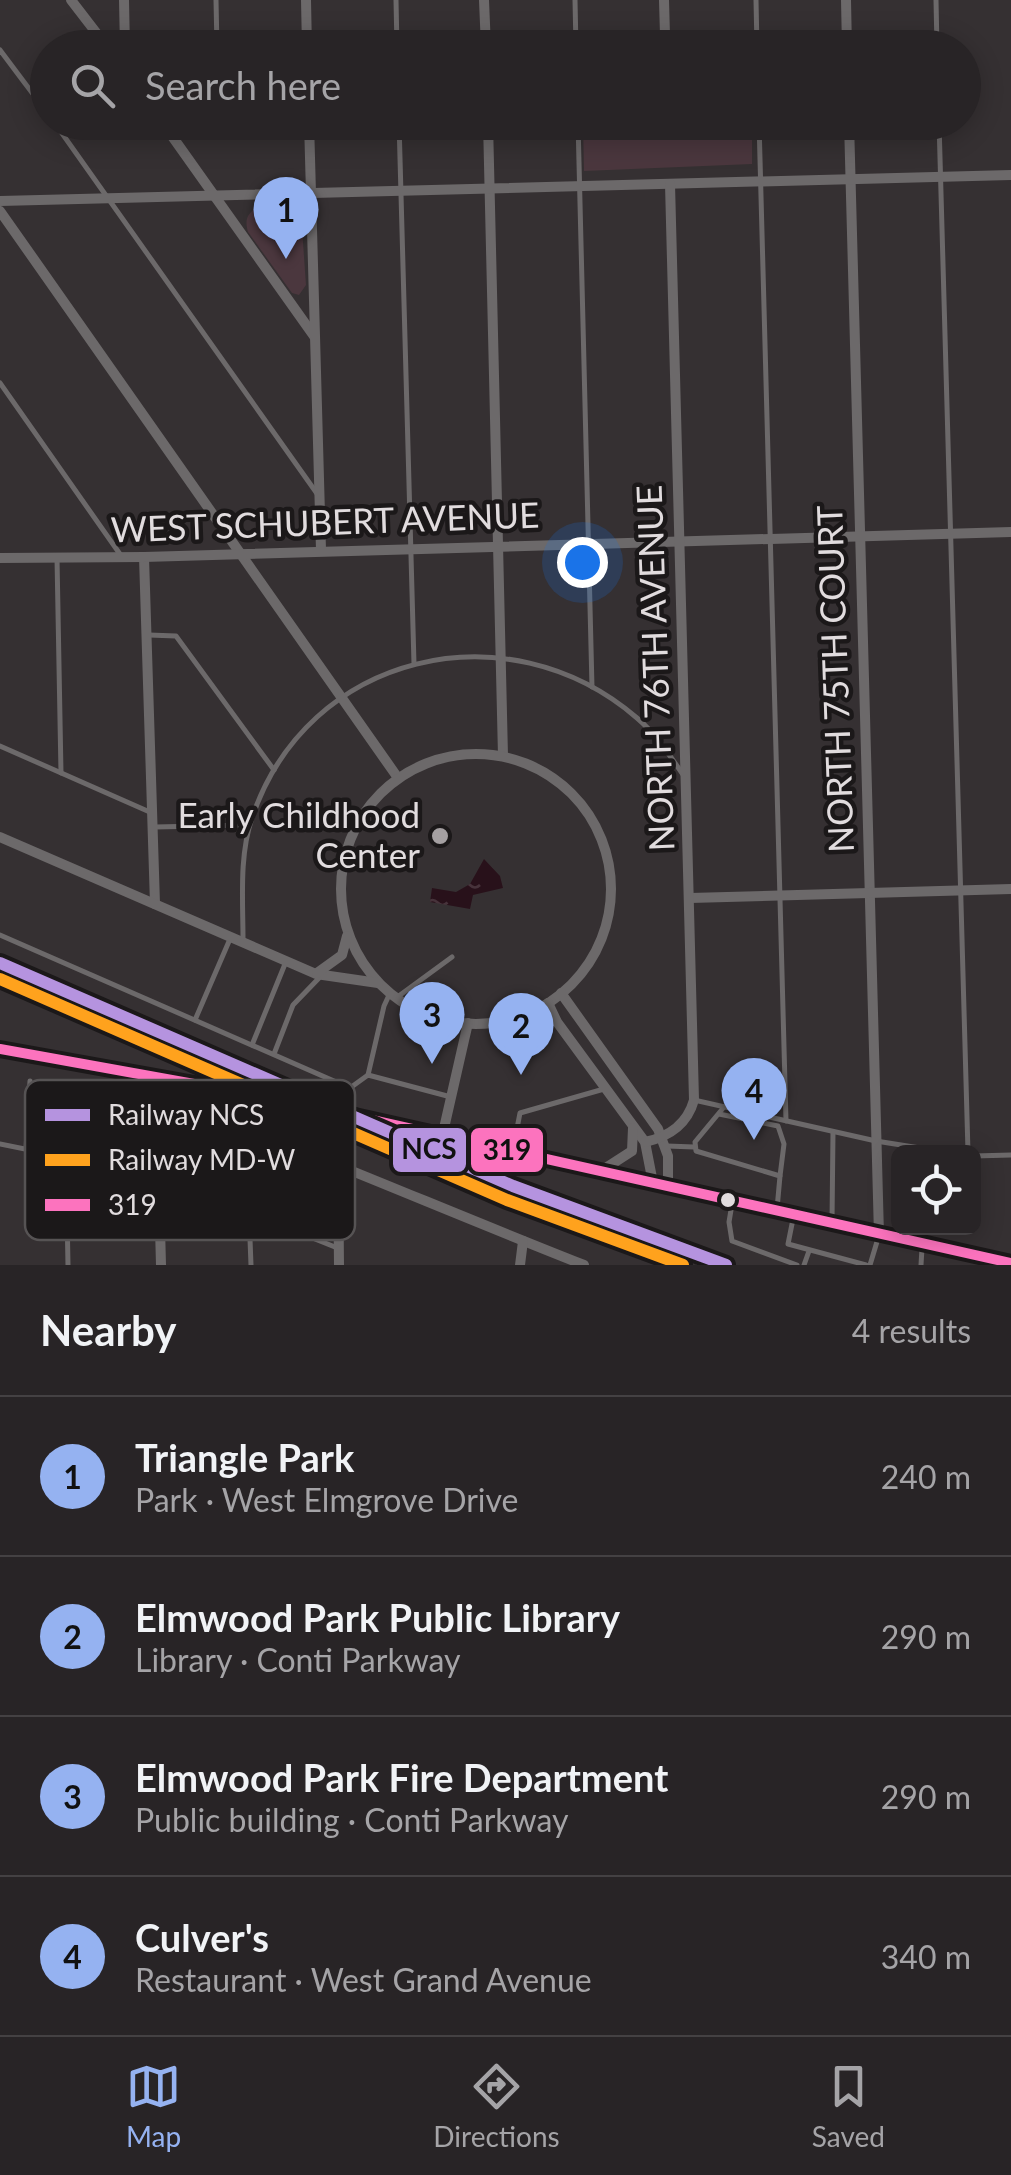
<!DOCTYPE html>
<html lang="en">
<head>
<meta charset="utf-8">
<style>
  :root { --surface:#282426; --page:#343032; --text:#f1f3f6; --muted:#a5a4a7; --line:#444143; --accent:#95b2f1 }
  body { margin:0; font-family:Lato,sans-serif; background:var(--page); color:var(--text) }
  .controls { position:absolute; right:30px; bottom:30px; display:grid; overflow:hidden; border-radius:15px; box-shadow:0 5px 25px #0003 }
  .controls button { width:90px; height:90px; display:grid; place-items:center; padding:0; border:0; border-bottom:2px solid var(--line); background:var(--surface); color:var(--text); font:50px sans-serif }
  .you { position:absolute; left:582px; top:562px; width:35px; height:35px; margin:-25px; border:8px solid #fff; border-radius:50%; background:#1a73e8; box-shadow:0 0 0 15px #1a73e833 }
  .badge { display:grid; place-items:center; width:65px; height:65px; border-radius:50%; background:var(--accent); color:#111; font-size:32px; font-weight:700 }
  .pin { position:absolute; translate:-50% -82px; filter:drop-shadow(0 2px 5px #0008) }
  .pin::after { content:''; position:absolute; top:52px; width:35px; height:30px; background:inherit; clip-path:polygon(0 0,100% 0,50% 100%) }
  .list { margin:0; padding:0; list-style:none }
  h2 { display:flex; justify-content:space-between; align-items:center; height:130px; margin:0; padding:0 40px; font-size:42px }
  h2 small { font-size:32px; font-weight:400; color:var(--muted) }
  .list li { display:grid; grid-template-columns:65px 1fr auto; gap:30px; align-items:center; box-sizing:border-box; height:160px; padding:0 40px; border-top:2px solid var(--line) }
  .list b { display:block; font-size:38px; white-space:nowrap }
  .list p { margin:0; font-size:32px; white-space:nowrap; color:var(--muted) }
  .list em { font-size:32px; font-style:normal; color:var(--muted) }
  .icon { flex:none; width:55px; height:55px; fill:none; stroke:currentColor; stroke-width:2; stroke-linecap:round; stroke-linejoin:round }
  .map { position:relative; flex:none; width:1011px; height:1265px; overflow:hidden }
  .search { position:absolute; background:var(--surface); box-shadow:0 5px 25px #0003; left:30px; right:30px; top:30px; height:110px; display:flex; align-items:center; gap:25px; box-sizing:border-box; padding:0 35px; border-radius:55px; color:var(--muted); font-size:38px }
  .sheet { height:770px; background:var(--surface) }
  nav { display:flex; justify-content:space-around; align-items:center; box-sizing:border-box; height:140px; border-top:2px solid var(--line); background:var(--surface); font-size:28px; color:var(--muted) }
  nav a { display:grid; justify-items:center; gap:5px }
  nav .on { color:var(--accent) }
  .map>svg:first-child { display:block }
  .park { fill:#4b373e }
  .water { fill:url(#water-ripples) }
  .lines { fill:none; stroke-linecap:round; stroke-linejoin:round }
  .service { stroke:#6c696a; stroke-width:5 }
  .minor { stroke:#6c696a; stroke-width:10 }
  .secondary { stroke:#6f6c6e; stroke-width:14 }
  .rail { stroke:#6c6a6a; stroke-width:4 }
  .bus-1-casing { stroke:#1b1819; stroke-width:18 }
  .bus-1 { stroke:#fc73be; stroke-width:10 }
  .rail-1-casing { stroke:#1b1819; stroke-width:20 }
  .rail-2-casing { stroke:#1b1819; stroke-width:20 }
  .rail-1 { stroke:#b593df; stroke-width:12 }
  .rail-2 { stroke:#ffa21d; stroke-width:12 }
  .poi-dot { fill:#a5a0a2; stroke:#1b1819; stroke-width:4 }
  .bus-dot { fill:#e1dcde; stroke:#1b1819; stroke-width:4 }
  .labels { text-anchor:middle; stroke-width:9; stroke-linejoin:round; paint-order:stroke }
  .street-label { font-size:35px; fill:#e1dcde; stroke:#1b1819 }
  .poi-label { font-size:35px; fill:#e1dcde; stroke:#1b1819; text-anchor:end }
  .key { fill:#1b1819; stroke:#565354; stroke-width:2.5 }
  .key-label { font-size:28px; fill:#e1dcde }
  .line-badge { stroke:#1b1819; stroke-width:4 }
  .pale-badge-label { font-size:28px; text-anchor:middle; font-weight:bold; fill:#111 }
</style>
</head>
<body>
<div class="map">
<svg width="1011" height="1265" viewBox="0 0 1011 1265">
  <defs>
    <pattern id="water-ripples" width="26" height="14" patternUnits="userSpaceOnUse" patternTransform="scale(2.5)"><rect width="26" height="14" fill="#28111a"/><path d="M2 4q2-2 4 0t4 0M15 11q2-2 4 0t4 0" fill="none" stroke="#47333b"/></pattern>
  </defs>
  <rect width="100%" height="100%" fill="#353032"/>
  <g class="park">
    <path d="M 583,123 L 752,123 L 752,164 L 584,171 Z"/>
    <path d="M 261,205 C 276,205 291,201 301,214 L 306,285 L 299,295 L 292,293 L 248,232 C 244,218 248,212 261,205 Z"/>
  </g>
  <path class="water" d="M 484,859 L 500,876 L 503,888 L 473,895 L 470,909 L 430,902 L 432,888 L 456,892 L 470,884 Z"/>
  <g class="lines">
    <g class="service">
      <path d="M 216,0 L 217,48"/>
      <path d="M 396,0 L 397,48"/>
      <path d="M 575,0 L 576,48"/>
      <path d="M 756,0 L 757,48"/>
      <path d="M 936,0 L 937,48"/>
      <path d="M 0,50 L 48,114"/>
      <path d="M 54,122 L 318,495"/>
      <path d="M 399,122 L 414,664"/>
      <path d="M 578,122 L 592,687"/>
      <path d="M 759,122 L 786,1121"/>
      <path d="M 939,122 L 968,1152"/>
      <path d="M 0,383 L 122,557"/>
      <path d="M 57,558 L 61,773"/>
      <path d="M 149,635 L 176,636 L 274,770"/>
      <path d="M 0,746 L 152,813"/>
      <path d="M 155,827 L 249,825"/>
      <path d="M 0,935 L 350,1088 L 368,1075 L 451,1097"/>
      <path d="M 243,939 C 243,900 239,856 252,818 C 307,653 507,606 637,718 C 656,734 670,756 684,776"/>
      <path d="M 396,998 L 452,957"/>
      <path d="M 195,1020 L 230,939"/>
      <path d="M 252,1045 L 285,964"/>
      <path d="M 274,1054 L 293,1005 L 320,977"/>
      <path d="M 368,1075 L 384,1006 L 390,993"/>
      <path d="M 694,1100 L 876,1141 L 945,1152"/>
      <path d="M 724,1107 L 695,1142 L 696,1151 L 780,1176 L 777,1209"/>
      <path d="M 719,1114 L 778,1126 L 784,1144 L 780,1176"/>
      <path d="M 0,1144 L 158,1176 L 340,1249"/>
      <path d="M 667,1146 L 694,1147"/>
      <path d="M 26,1149 L 30,1081"/>
      <path d="M 513,1149 L 520,1113 L 604,1089"/>
      <path d="M 161,1153 L 229,1174 L 231,1128"/>
      <path d="M 974,1156 L 1011,1155"/>
      <path d="M 66,1158 L 68,1265"/>
      <path d="M 732,1204 L 729,1222 L 732,1241 L 797,1265"/>
      <path d="M 249,1213 L 251,1265"/>
      <path d="M 793,1219 L 788,1244 L 866,1265"/>
      <path d="M 832,1221 L 833,1132"/>
      <path d="M 804,1265 L 809,1251"/>
      <path d="M 870,1265 L 879,1235"/>
      <path d="M 921,1265 L 922,1248"/>
    </g>
    <g class="minor">
      <path d="M 71,0 L 108,48"/>
      <path d="M 124,0 L 125,48"/>
      <path d="M 306,0 L 307,48"/>
      <path d="M 484,0 L 486,48"/>
      <path d="M 664,0 L 665,35"/>
      <path d="M 846,0 L 847,48"/>
      <path d="M 162,122 L 314,336"/>
      <path d="M 309,122 L 321,550"/>
      <path d="M 488,122 L 503,756"/>
      <path d="M 849,122 L 879,1235"/>
      <path d="M 0,201 L 1011,175"/>
      <path d="M 0,211 L 398,778"/>
      <path d="M 144,557 L 155,904"/>
      <path d="M 0,558 L 144,557 L 1011,532"/>
      <circle cx="476" cy="889" r="135"/>
      <path d="M 0,837 L 316,974 L 378,983"/>
      <path d="M 690,898 L 1011,889"/>
      <path d="M 317,973 L 342,955 L 347,936"/>
      <path d="M 561,993 L 658,1129 L 668,1156 L 668,1186"/>
      <path d="M 548,1003 L 557,1022 L 645,1142 L 653,1183"/>
      <path d="M 156,1077 L 161,1265"/>
      <path d="M 231,1128 C 272,1121 311,1154 347,1169 C 426,1201 505,1234 584,1265"/>
      <path d="M 442,1137 L 468,1023"/>
      <path d="M 645,1142 C 668,1137 687,1125 694,1100 L 670,184"/>
      <path d="M 338,1165 L 339,1265"/>
      <path d="M 601,1171 L 632,1151 L 633,1128"/>
      <path d="M 520,1265 L 523,1241"/>
    </g>
    <path class="secondary" d="M 0,1049 L 283,1100 L 1011,1263"/>
    <path class="rail" d="M 0,970 L 517,1195 L 704,1265"/>
    <defs>
      <path id="bus-1" d="M 0,1049 L 283,1100 L 1011,1263"/>
    </defs>
    <use href="#bus-1" class="bus-1-casing"/>
    <use href="#bus-1" class="bus-1"/>
    <defs>
      <path id="rail-1" d="M 0,963 L 513,1186 L 726,1265"/>
      <path id="rail-2" d="M 0,979 L 507,1200 L 683,1265"/>
    </defs>
    <use href="#rail-1" class="rail-1-casing"/>
    <use href="#rail-2" class="rail-2-casing"/>
    <use href="#rail-1" class="rail-1"/>
    <use href="#rail-2" class="rail-2"/>
  </g>
  <circle class="poi-dot" cx="440" cy="836" r="10"/>
  <circle class="bus-dot" cx="728" cy="1200" r="9"/>
  <g class="labels">
    <g class="street-label">
      <text transform="translate(325 523) rotate(-2)" y="12">WEST SCHUBERT AVENUE</text>
      <text transform="translate(656 668) rotate(-92)" y="12">NORTH 76TH AVENUE</text>
      <text transform="translate(836 679) rotate(-92)" y="12">NORTH 75TH COURT</text>
    </g>
    <g class="poi-label">
      <text x="420" y="828">Early Childhood<tspan x="420" dy="40">Center</tspan></text>
    </g>
  </g>
  <rect x="25" y="1080" width="330" height="160" rx="15" class="key"/>
  <rect x="45" y="1109" width="45" height="12" fill="#b593df"/>
  <rect x="45" y="1154" width="45" height="12" fill="#ffa21d"/>
  <rect x="45" y="1199" width="45" height="12" fill="#fc73be"/>
  <g class="key-label">
    <text x="108" y="1125">Railway NCS</text>
    <text x="108" y="1170">Railway MD-W</text>
    <text x="108" y="1215">319</text>
  </g>
  <g class="line-badge">
    <rect x="391" y="1126" width="77" height="48" rx="10" fill="#b593df"/>
    <rect x="469" y="1126" width="76" height="48" rx="10" fill="#fc73be"/>
  </g>
  <g class="pale-badge-label">
    <text x="429" y="1159">NCS</text>
    <text x="507" y="1160">319</text>
  </g>
</svg>
<div class="controls">
<button><svg class="icon" aria-label="locate" viewBox="0 0 24 24"><circle cx="12" cy="12" r="6"/><path d="M12 2v4M12 18v4M2 12h4M18 12h4"/></svg></button>
</div>
<div class="you"></div>
<div class="pin badge" style="left:286px;top:259px">1</div>
<div class="pin badge" style="left:521px;top:1075px">2</div>
<div class="pin badge" style="left:432px;top:1064px">3</div>
<div class="pin badge" style="left:754px;top:1140px">4</div>
<div class="search"><svg class="icon" aria-label="search" viewBox="0 0 24 24"><circle cx="10" cy="10" r="6"/><path d="M15 15l6 6"/></svg>Search here</div>
</div>
<section class="sheet">
<h2>Nearby<small>4 results</small></h2>
<ul class="list">
<li><span class="badge">1</span><div><b>Triangle Park</b><p>Park · West Elmgrove Drive</p></div><em>240 m</em></li>
<li><span class="badge">2</span><div><b>Elmwood Park Public Library</b><p>Library · Conti Parkway</p></div><em>290 m</em></li>
<li><span class="badge">3</span><div><b>Elmwood Park Fire Department</b><p>Public building · Conti Parkway</p></div><em>290 m</em></li>
<li><span class="badge">4</span><div><b>Culver's</b><p>Restaurant · West Grand Avenue</p></div><em>340 m</em></li>
</ul>
</section>
<nav>
<a class="on"><svg class="icon" aria-label="map" viewBox="0 0 24 24"><path d="M3 6l6-2 6 2 6-2v14l-6 2-6-2-6 2zM9 4v14M15 6v14"/></svg>Map</a>
<a><svg class="icon" aria-label="directions" viewBox="0 0 24 24"><path d="M12 3l9 9-9 9-9-9zM9 14v-3h6M13 9l2 2-2 2"/></svg>Directions</a>
<a><svg class="icon" aria-label="saved" viewBox="0 0 24 24"><path d="M7 4h10v16l-5-4-5 4z"/></svg>Saved</a>
</nav>
</body>
</html>
